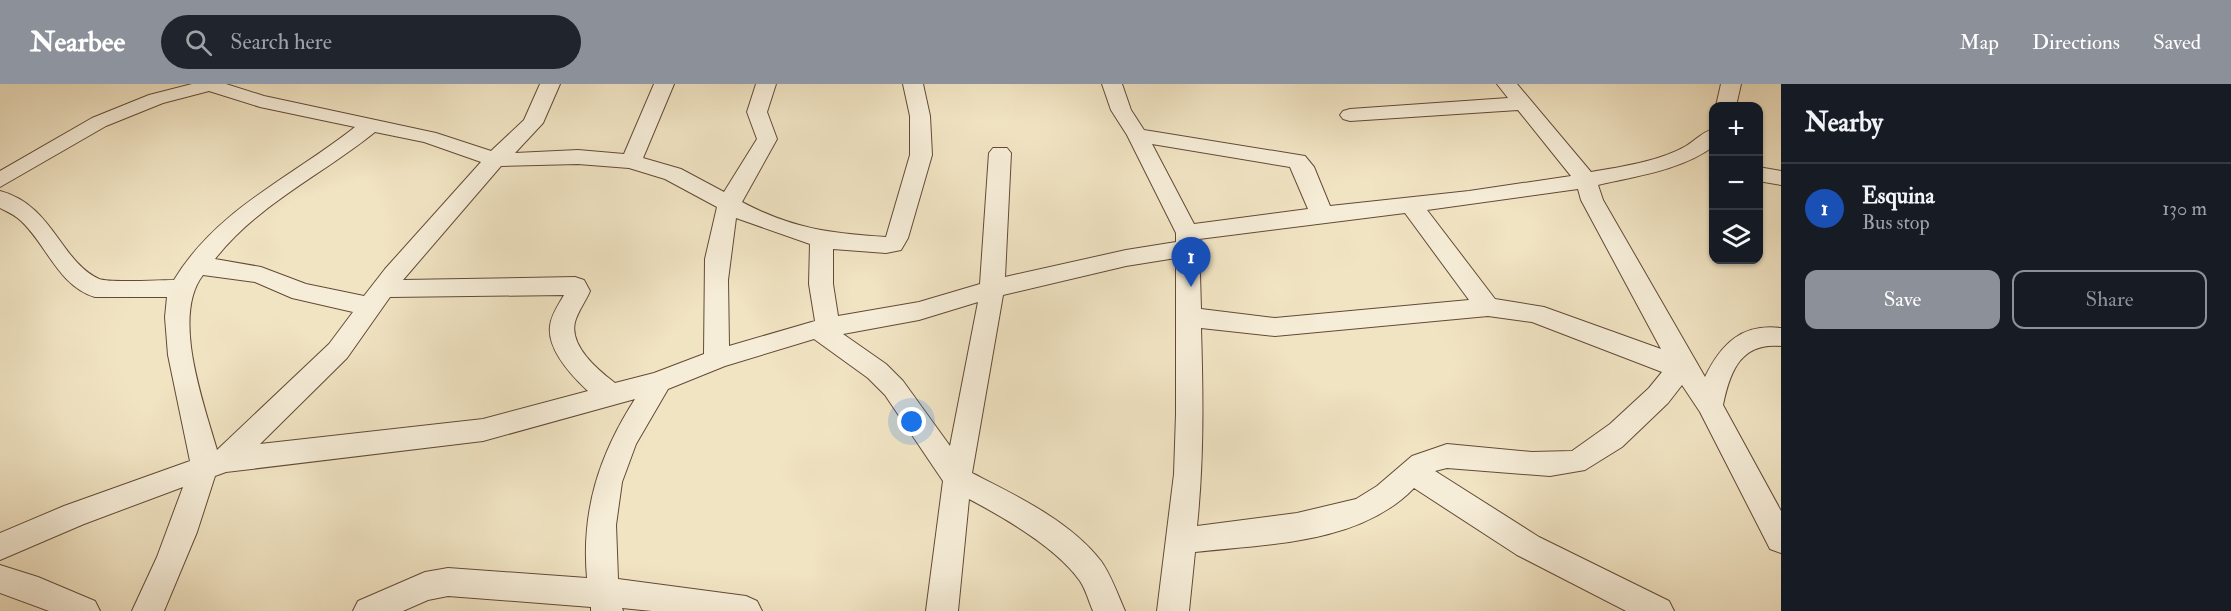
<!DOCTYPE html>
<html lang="en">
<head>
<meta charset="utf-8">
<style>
  :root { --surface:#171b24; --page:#20242c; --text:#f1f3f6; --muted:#9ea1a6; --line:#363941; --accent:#8c9099 }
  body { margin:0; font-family:"IM FELL Double Pica",serif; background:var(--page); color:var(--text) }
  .controls { position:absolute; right:18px; top:18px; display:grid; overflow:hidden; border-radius:12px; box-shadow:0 2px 4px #0004 }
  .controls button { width:54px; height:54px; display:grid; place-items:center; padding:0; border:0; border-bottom:2px solid var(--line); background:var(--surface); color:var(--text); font:30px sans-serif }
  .you { position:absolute; left:912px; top:338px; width:21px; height:21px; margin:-15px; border:4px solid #fff; border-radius:50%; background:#1a73e8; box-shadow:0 0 0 9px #1a73e833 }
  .badge { display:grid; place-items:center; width:39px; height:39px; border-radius:50%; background:var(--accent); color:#fff; font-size:20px; font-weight:700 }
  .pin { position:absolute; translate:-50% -50px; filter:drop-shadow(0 2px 3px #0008) }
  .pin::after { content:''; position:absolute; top:32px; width:21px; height:18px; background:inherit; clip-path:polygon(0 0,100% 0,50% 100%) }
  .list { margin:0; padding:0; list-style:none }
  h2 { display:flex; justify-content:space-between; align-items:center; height:78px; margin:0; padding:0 24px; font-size:26px }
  h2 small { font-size:20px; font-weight:400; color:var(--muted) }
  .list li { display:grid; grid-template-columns:39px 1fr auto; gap:18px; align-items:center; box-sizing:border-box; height:90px; padding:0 24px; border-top:2px solid var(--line) }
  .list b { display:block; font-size:22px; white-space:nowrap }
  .list p { margin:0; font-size:20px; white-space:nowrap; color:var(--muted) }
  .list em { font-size:20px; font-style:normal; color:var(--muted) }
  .actions { display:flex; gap:12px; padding:18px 24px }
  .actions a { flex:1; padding:14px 0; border:2px solid var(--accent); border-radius:12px; text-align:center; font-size:21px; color:var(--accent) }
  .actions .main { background:var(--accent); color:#fff }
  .icon { flex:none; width:33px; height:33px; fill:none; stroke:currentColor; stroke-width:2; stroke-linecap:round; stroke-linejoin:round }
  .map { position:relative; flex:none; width:1781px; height:527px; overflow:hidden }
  header { display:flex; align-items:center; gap:36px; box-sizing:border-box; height:84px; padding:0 30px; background:var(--accent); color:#fff }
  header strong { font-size:28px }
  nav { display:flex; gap:33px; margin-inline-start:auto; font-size:21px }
  .search { width:420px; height:54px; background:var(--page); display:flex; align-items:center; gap:15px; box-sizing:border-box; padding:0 21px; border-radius:33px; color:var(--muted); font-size:22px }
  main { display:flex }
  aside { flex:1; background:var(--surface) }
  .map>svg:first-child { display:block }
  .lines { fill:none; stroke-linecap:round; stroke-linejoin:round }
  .minor-casing { stroke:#634a37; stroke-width:2 }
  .minor { fill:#f6edd8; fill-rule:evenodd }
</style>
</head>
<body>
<header>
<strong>Nearbee</strong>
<div class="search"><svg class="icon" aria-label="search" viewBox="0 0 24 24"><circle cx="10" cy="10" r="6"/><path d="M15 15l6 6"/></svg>Search here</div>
<nav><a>Map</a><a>Directions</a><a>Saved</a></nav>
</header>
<main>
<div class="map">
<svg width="1781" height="527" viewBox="0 0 1781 527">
  <rect width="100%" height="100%" fill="#f1e4c3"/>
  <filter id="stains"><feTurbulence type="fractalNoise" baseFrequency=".00333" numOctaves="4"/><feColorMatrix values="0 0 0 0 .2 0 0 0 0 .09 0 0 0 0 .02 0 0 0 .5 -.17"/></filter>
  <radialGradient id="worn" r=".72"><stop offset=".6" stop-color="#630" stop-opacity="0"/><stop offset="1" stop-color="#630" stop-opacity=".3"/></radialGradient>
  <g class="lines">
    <defs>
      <g id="minor">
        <path d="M 192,0 L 226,0 L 264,12 L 436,49 L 491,67 L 524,36 L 540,0 L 560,0 L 543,39 L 515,69 L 578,66 L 624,70 L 654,0 L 674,0 L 643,74 L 681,85 L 724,108 L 757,55 L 747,28 L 756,0 L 776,0 L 767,28 L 777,55 L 742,118 C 793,145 829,149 886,153 L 910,71 L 910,32 L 903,0 L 923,0 L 930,32 L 932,71 L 908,154 L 901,166 L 886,169 L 833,165 L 833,200 L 838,232 L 919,218 L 980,200 L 989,69 L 993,64 L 1007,64 L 1011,69 L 1005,193 L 1126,166 L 1176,158 L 1176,149 L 1127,51 L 1111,26 L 1102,0 L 1122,0 L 1131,26 L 1144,46 L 1305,72 L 1314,83 L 1330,122 L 1469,107 L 1571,92 L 1518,26 L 1350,37 L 1343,35 L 1340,31 L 1343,27 L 1350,25 L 1508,14 L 1497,0 L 1517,0 L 1591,88 C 1621,83 1660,77 1686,62 C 1696,56 1702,48 1714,45 L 1714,62 C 1682,86 1637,92 1598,101 L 1603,116 L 1705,293 C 1721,260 1742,239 1781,244 L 1781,262 C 1741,258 1730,287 1723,321 L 1781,427 L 1781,469 L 1770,465 L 1700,328 L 1682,301 L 1668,319 L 1622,363 L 1585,386 L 1550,392 L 1447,384 L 1435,387 L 1539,453 L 1669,517 L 1674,527 L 1626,527 L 1517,471 L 1414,404 C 1360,460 1268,460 1195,468 L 1189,527 L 1157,527 L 1174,390 L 1176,330 L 1176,174 L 1126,182 L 1003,211 L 972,389 C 1017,412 1070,437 1101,477 C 1111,491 1118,511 1125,527 L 1093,527 C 1089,518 1086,506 1080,497 C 1057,464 1005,434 969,415 L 958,527 L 926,527 L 943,397 L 885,311 L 868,294 L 814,255 L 725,282 L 668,305 L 636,360 L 622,398 L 616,441 L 618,495 L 746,512 L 757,517 L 762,527 L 652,527 L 622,524 L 623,527 L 591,527 L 591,523 L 448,512 L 428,516 L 403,527 L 353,527 L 358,517 L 425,488 L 448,484 L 587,494 C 581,427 599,371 635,315 L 483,357 L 226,388 L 215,392 L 197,448 L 164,527 L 132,527 L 157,473 L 183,403 L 84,440 L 0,476 L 0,449 L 64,422 L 190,377 L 168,271 L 165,233 L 167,213 L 95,213 C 58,202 46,159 20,136 C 15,131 6,127 0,124 L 0,107 C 53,121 60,177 99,195 C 110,199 159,196 174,196 C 217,125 292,93 355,43 L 260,23 L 209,7 L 163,19 L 106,42 L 0,103 L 0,87 L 92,34 L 149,11 ZM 375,48 L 424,58 L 481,78 L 385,185 L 364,212 L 306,200 L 261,183 L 215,175 C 258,120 322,91 375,48 ZM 1152,60 L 1290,83 L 1308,125 L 1194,140 ZM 578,80 L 629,84 L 665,95 L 717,123 L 705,175 L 704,270 L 654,289 L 615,299 C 598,286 569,262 575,238 C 578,227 586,217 590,207 L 584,196 L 575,193 L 403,196 L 501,82 ZM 1578,105 L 1581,116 L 1661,265 L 1544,223 L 1495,215 L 1427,126 ZM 1405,129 L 1469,216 L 1275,234 L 1201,225 L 1199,155 ZM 736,134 L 810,160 L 809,200 L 815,237 L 729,262 L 728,196 ZM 203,191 L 255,198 L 292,214 L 353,228 L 329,260 L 217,366 C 204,320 171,232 203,191 ZM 564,211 C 559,220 551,231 550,242 C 547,266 572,292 588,307 L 483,335 L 260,360 L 347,274 L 390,213 ZM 978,218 L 950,362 L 903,297 L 886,280 L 843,250 L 919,236 ZM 1488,232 L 1532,238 L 1662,288 L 1649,304 L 1610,340 L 1572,367 L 1532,368 L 1447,360 L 1412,372 L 1377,402 L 1356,415 L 1297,429 L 1197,442 C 1204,375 1203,310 1201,244 L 1275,252 Z"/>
        <path d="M 1721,0 L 1741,0 L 1736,22 L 1716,22 Z"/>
        <path d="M 1758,83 L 1781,87 L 1781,101 L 1758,97 Z"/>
        <path d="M 0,481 L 38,493 L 95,517 L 100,527 L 49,527 L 0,509 Z"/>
      </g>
    </defs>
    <use href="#minor" class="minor-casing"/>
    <use href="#minor" class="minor"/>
  </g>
  <rect width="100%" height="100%" filter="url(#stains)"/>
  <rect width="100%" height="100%" fill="url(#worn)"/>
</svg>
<div class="controls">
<button>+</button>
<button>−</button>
<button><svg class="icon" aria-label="layers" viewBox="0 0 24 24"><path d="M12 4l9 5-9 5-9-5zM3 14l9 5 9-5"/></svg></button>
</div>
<div class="you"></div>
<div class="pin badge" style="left:1191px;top:203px;background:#1a4fb4">1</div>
</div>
<aside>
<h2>Nearby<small></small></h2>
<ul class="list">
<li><span class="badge" style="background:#1a4fb4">1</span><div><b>Esquina</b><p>Bus stop</p></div><em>130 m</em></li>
</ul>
<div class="actions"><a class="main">Save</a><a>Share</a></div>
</aside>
</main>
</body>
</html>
